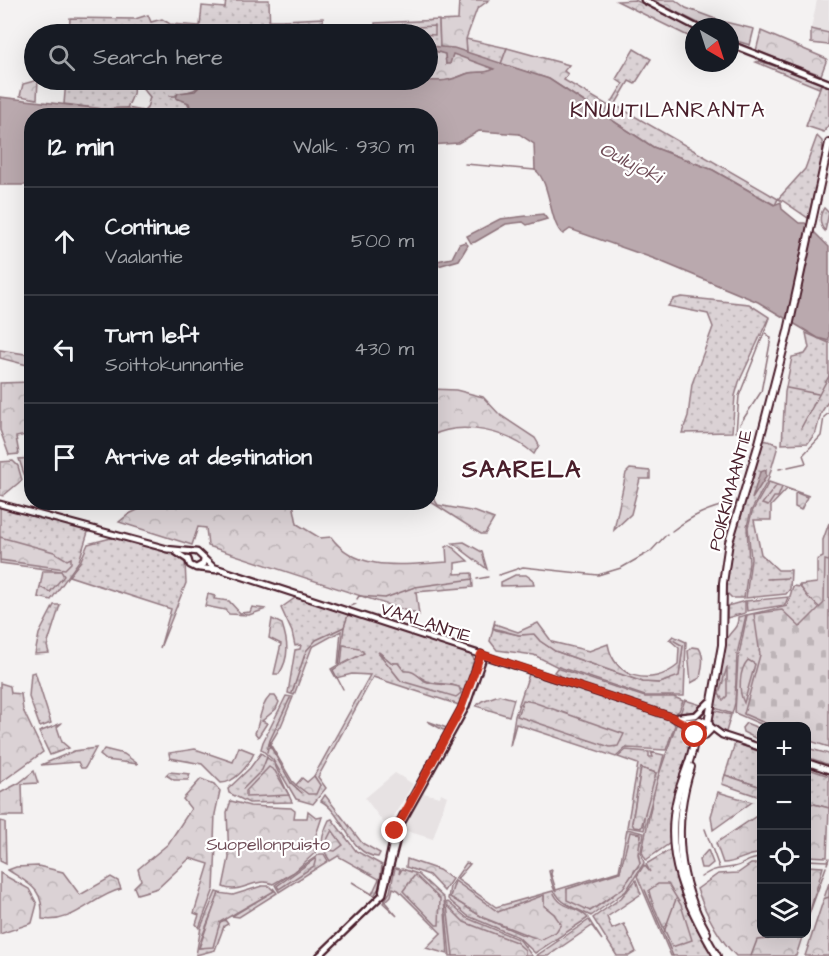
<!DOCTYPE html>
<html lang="en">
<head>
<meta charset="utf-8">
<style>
  :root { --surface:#171b24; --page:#242831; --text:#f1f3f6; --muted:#9ea1a6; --line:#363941 }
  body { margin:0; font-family:"Architects Daughter",sans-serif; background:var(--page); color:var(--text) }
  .controls { position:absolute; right:18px; bottom:18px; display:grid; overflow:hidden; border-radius:12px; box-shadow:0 6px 24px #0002 }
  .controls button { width:54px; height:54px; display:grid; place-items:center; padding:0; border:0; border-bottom:2px solid var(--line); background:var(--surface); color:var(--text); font:30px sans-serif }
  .compass { position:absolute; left:685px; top:18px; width:54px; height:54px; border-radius:50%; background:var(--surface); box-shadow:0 6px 24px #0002; rotate:141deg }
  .stop { position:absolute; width:18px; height:18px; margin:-14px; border:4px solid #c8321e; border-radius:50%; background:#fff }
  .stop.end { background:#c8321e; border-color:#fff; box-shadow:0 2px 6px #0008 }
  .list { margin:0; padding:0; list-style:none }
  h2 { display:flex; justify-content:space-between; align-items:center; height:78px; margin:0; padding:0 24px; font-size:26px }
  h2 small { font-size:20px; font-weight:400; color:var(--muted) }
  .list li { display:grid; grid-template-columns:39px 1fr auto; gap:18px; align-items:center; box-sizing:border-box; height:108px; padding:0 24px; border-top:2px solid var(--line) }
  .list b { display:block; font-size:22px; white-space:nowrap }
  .list p { margin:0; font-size:20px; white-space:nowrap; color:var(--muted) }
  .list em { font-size:20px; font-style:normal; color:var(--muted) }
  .icon { flex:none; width:33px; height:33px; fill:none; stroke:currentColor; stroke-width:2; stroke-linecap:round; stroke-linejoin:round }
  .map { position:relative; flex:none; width:829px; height:956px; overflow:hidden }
  .search { position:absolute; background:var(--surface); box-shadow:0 6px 24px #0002; left:24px; top:24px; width:414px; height:66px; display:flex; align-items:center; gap:15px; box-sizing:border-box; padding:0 21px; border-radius:33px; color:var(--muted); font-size:22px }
  .panel { position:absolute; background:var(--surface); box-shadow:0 6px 24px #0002; left:24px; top:108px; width:414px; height:402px; border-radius:24px }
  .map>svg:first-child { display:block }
  .built { fill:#e7e2e3 }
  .grass { fill:url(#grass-dots); stroke:#927880; stroke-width:1.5; fill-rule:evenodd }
  .forest { fill:url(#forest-crowns); stroke:#927880; stroke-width:1.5 }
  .cemetery { fill:url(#cemetery-stones); stroke:#927880; stroke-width:1.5 }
  .pitch { fill:#dbd2d5; stroke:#927880; stroke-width:1.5 }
  .water { fill:#baa9ae; stroke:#8d727a; stroke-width:1.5 }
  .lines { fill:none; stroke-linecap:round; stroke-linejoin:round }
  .stream { stroke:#8d727a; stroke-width:1.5 }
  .secondary-casing { stroke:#4a1f2b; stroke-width:9 }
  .primary-casing { stroke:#4a1f2b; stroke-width:10 }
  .secondary { stroke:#fff; stroke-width:4.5 }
  .primary { stroke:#fff; stroke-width:6 }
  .route { stroke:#c8321e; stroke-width:8 }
  .labels { text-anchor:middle; stroke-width:4.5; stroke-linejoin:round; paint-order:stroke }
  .street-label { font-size:18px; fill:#4a1f2b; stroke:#fff }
  .park-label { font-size:18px; fill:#6e4c56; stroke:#fff }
  .water-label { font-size:20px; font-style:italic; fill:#714f59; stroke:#fff }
  .quarter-label { font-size:21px; letter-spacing:1.5px; fill:#4a1f2b; stroke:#fff }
  .district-label { font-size:24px; font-weight:bold; letter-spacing:1.5px; fill:#4a1f2b; stroke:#fff }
</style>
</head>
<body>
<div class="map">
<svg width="829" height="956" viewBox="0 0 829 956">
  <defs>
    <pattern id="grass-dots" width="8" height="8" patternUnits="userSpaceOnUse" patternTransform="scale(1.5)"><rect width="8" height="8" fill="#dbd2d5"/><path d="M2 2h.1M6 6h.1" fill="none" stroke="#bdb4b7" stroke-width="1.8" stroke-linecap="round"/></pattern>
    <pattern id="forest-crowns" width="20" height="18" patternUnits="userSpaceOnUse" patternTransform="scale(1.5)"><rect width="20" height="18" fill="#dbd2d5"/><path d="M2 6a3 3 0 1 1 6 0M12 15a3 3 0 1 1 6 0" fill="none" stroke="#bdb4b7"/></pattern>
    <pattern id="cemetery-stones" width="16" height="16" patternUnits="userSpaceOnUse" patternTransform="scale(1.5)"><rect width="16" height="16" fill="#dbd2d5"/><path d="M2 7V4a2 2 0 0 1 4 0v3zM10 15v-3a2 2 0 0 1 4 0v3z" fill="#bdb4b7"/></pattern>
  </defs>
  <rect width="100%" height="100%" fill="#f4f2f2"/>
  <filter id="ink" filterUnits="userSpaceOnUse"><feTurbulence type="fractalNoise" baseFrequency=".0167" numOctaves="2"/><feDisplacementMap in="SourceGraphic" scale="12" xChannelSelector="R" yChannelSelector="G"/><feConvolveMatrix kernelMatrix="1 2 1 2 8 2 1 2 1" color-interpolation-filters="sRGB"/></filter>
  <g filter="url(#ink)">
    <g class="built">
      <path d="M 817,0 L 829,0 L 829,33 L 811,29 Z"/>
      <path d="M 395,773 L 413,784 L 389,824 L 383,822 L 365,798 Z"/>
      <path d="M 423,793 L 440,797 L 441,793 L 447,796 L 433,839 L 403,830 Z"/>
    </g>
    <g class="grass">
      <path d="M 226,0 L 269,0 L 270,34 L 69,34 L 70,18 L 135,19 L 148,15 L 151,22 L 162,19 L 170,24 L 200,26 L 202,6 L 225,8 Z"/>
      <path d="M 323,18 L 324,34 L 286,34 L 284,20 Z"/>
      <path d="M 439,20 L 440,47 L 428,46 L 428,34 L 375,34 L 375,23 Z"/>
      <path d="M 466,39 L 507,48 L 501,64 L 467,53 Z"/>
      <path d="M 634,49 L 651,59 L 635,84 L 629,81 L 615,105 L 778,199 L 805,169 L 817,136 L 822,141 L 823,155 L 808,218 L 783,201 L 778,199 L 775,205 L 713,170 L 653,147 L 604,115 L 623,84 L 616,79 Z"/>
      <path d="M 66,80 L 129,80 C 138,91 131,98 127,108 L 103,109 L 64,104 Z"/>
      <path d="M 136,80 L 206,80 L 194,90 L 176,95 L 177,99 L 186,100 L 191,110 L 187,116 L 143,112 L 147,108 L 150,97 Z"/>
      <path d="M 822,82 L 829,87 L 829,124 L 824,132 L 806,126 Z"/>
      <path d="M 824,208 L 829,213 L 825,231 C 819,225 819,215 824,208 Z"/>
      <path d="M 682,297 L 749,304 L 769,317 L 739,382 L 735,396 L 732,432 L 682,433 L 688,416 L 692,384 L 713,327 L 708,314 L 668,306 L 674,299 Z"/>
      <path d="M 806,333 L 829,343 L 829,400 L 821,413 L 816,432 L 808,443 L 782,444 L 785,392 L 792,357 L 805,354 L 809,348 Z"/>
      <path d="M 764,440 L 778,444 L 778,446 L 768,480 L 751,511 L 747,526 L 749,563 L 744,598 L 732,598 L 725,591 L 731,543 Z"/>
      <path d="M 769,482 L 809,496 L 787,489 L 771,506 L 771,520 L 754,520 L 761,554 L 778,570 L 791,570 L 790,589 L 786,594 L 746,598 L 751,559 L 748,527 L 752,512 Z"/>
      <path d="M 0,506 L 89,529 L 79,561 L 51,600 L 38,597 L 40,587 L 50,592 L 61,571 L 0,563 Z"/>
      <path d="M 111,538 L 126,539 L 181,557 L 185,562 L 186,583 L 160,648 L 171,609 L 69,576 L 80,562 L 88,544 Z"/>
      <path d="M 793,586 L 800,587 L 829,616 L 810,665 L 744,713 L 772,726 L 765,726 L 735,713 L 738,659 L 747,615 L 787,606 Z"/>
      <path d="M 208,594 L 215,596 L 214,599 L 229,601 L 240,613 L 250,612 L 252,607 L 266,609 L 249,615 L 229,614 L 225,610 L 205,606 Z"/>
      <path d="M 788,597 L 785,605 L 747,611 L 746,601 Z"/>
      <path d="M 295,598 L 316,602 L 471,655 L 474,659 L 462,705 L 448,729 L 443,730 L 427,721 L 447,728 L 459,705 L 373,677 L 318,777 L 326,788 L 313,804 L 296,799 L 273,760 L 261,749 L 263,742 L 286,696 L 293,697 L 281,726 L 270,744 L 292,781 L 296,785 L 320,786 L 314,776 L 370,675 L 352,674 L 336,678 L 331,669 L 338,665 L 341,631 L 312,647 L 294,695 L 288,693 L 295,650 L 300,649 L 301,645 L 295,646 L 292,632 L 281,608 ZM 379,652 L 392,663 L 398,663 L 404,671 C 416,673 416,675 425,680 C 437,687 451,680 462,690 L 401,681 Z"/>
      <path d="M 745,601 L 745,613 L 727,618 L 727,606 Z"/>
      <path d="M 54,605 L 60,605 L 47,646 L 49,653 L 35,654 L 39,634 Z"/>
      <path d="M 746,615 L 737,654 L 735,703 L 732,714 L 715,708 L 712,703 C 719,682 720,661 726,641 C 728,632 739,629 738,617 Z"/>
      <path d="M 495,620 L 493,628 L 496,630 L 519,635 L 534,634 L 540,641 L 555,651 L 643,682 L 660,683 L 679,675 L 683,646 L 669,640 L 673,636 L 686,642 L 684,696 L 645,696 L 556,666 L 534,655 L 497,650 L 490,641 Z"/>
      <path d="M 557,668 L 645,697 L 674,697 L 683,701 L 679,711 L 674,714 L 571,682 L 554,672 Z"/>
      <path d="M 529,674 L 672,720 L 675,725 L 666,750 L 626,748 L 616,757 L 516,724 L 510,746 L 515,716 Z"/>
      <path d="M 685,700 L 701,705 L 701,709 L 683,716 L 680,714 Z"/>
      <path d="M 713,710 L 731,715 L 726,732 L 712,726 Z"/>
      <path d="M 681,723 L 691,730 L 693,740 L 680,782 L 673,841 L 646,860 L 642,852 L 655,786 L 676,725 Z"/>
      <path d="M 735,743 L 761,752 L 761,787 L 725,775 Z"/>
      <path d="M 626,750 L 649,752 L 649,757 L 653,757 L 651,752 L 664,755 L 644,830 L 627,827 L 638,764 L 618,757 ZM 641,768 L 656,773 L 647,796 L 643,826 L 632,823 Z"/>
      <path d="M 261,753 L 274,763 L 292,802 L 249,803 L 229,793 L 228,789 L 250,768 Z"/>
      <path d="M 806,768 L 829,776 L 829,808 L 807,802 Z"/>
      <path d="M 332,819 L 356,851 L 382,865 L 379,888 L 374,896 L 352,882 L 372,894 L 379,879 L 338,856 L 330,861 C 319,844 321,837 329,820 Z"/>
      <path d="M 627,829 L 644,833 L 641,852 L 644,863 L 626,891 L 591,916 C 565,903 555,904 549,871 L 552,870 L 551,874 L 556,890 L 619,871 ZM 641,834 L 638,854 L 640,863 C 625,887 614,896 590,911 L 567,889 L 620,872 Z"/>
      <path d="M 670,850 L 688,909 L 715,956 L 671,956 L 637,876 L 644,865 L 650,872 L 646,864 Z"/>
      <path d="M 320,854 L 324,854 L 328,861 L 279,892 L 275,885 Z"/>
      <path d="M 466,863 L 470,864 L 457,879 L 496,907 L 553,891 C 560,910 577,905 588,918 L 535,953 L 518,937 L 468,916 L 448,899 L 450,886 ZM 456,882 L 498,912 L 544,896 L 544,906 L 554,914 L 525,936 L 484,918 L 450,897 Z"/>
      <path d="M 395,868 L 400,869 L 399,874 L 402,869 L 418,874 L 444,898 L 448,954 L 426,948 L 441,933 L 398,890 L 393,888 L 391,896 L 385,902 L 397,916 L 383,903 L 390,892 Z"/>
      <path d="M 636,880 L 641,894 L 607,917 L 612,929 L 624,924 L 636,952 L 629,956 L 617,956 L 593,918 L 621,898 Z"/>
      <path d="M 273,888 L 277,893 L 239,917 L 232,916 L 274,891 Z"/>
      <path d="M 216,892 L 219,893 C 214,912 203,929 199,948 L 206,947 L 220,922 L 225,920 L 228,924 L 224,926 L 215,950 L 196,955 L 201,927 Z"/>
      <path d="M 448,902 L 467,918 L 520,940 L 532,956 L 450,956 L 445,903 Z"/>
      <path d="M 589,920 L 602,940 L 592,926 L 548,956 L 536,956 Z"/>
    </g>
    <g class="forest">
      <path d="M 459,0 L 489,0 L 477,9 L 466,39 L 467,53 L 440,47 L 439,21 L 458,20 Z"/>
      <path d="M 635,0 L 694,29 L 694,39 L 617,1 Z"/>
      <path d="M 652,0 L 675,0 L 686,8 L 721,21 L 754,29 L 750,45 L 730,39 L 730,27 L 706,27 Z"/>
      <path d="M 284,20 L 286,34 L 270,34 L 269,20 Z"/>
      <path d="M 811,29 L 829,33 L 828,45 L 811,43 Z"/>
      <path d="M 761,31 L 827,59 L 821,75 L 756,51 Z"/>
      <path d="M 507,48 L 569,65 L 564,71 L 568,74 L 564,80 L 609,106 L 604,115 L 549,79 L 501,64 Z"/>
      <path d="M 428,49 L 445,54 L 446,64 L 452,53 L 495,68 C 486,75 476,70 466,74 C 448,81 444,83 424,80 L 428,80 Z"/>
      <path d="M 759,61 L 822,82 L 819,88 L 756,62 Z"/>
      <path d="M 38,80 L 37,99 L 20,96 L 23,84 Z"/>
      <path d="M 0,350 L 31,355 L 31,366 L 0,358 Z"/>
      <path d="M 31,382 L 31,434 L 16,437 L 19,454 L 9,455 L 0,430 L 0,383 Z"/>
      <path d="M 431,389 L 456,390 L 483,397 L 500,415 L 535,438 L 539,445 L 534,454 C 509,431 461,420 431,436 Z"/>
      <path d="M 31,458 L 31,473 L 25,477 L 19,459 Z"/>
      <path d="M 13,461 L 18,466 L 22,480 L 3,496 L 0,495 L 0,462 Z"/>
      <path d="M 630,469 L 650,471 L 650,479 L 640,479 L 631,514 L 614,530 L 626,473 Z"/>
      <path d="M 776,486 L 782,487 L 778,497 L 774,497 L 768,506 L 762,504 Z"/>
      <path d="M 430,493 L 438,505 L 476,512 L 494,519 L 485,534 L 481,534 L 431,502 Z"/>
      <path d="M 797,493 L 807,497 L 801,510 L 795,507 L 795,494 Z"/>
      <path d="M 152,503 L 293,503 L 297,524 L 320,538 L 331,537 C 358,574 407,564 447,562 L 446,547 L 450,545 L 468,561 L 455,563 L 455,574 L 472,573 L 473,587 L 416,592 L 419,615 L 208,546 L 206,528 L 198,527 L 192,545 L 119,522 L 129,514 Z"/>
      <path d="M 829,523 L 829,616 L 808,597 L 799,585 L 817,583 L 817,560 L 823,557 L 823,540 Z"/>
      <path d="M 0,537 L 54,552 L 67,560 L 71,558 L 71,563 L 65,569 L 0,560 Z"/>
      <path d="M 464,542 L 482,552 L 487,569 L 453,543 Z"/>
      <path d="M 43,571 L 61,571 L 64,576 L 50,592 L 40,587 Z"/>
      <path d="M 515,575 L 526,575 L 533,580 L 534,585 L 501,586 L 501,582 Z"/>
      <path d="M 272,619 L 282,624 C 288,642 290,657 279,674 L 274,674 L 281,644 L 269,638 Z"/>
      <path d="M 538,623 L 552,642 L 589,651 L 608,644 C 614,679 652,687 678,665 L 679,648 L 671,641 L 673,640 L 683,646 L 679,676 L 660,683 L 643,682 L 555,651 L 540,641 L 534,634 L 519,635 L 493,628 L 495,624 L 518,632 Z"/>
      <path d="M 343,645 L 359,648 L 364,653 L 341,665 Z"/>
      <path d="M 692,647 L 699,648 C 705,657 702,667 700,678 L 691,683 L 688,651 Z"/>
      <path d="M 378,652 L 392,663 L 398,663 L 404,671 C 415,670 417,676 425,681 C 435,686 449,683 459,687 L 461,693 L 456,697 L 401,681 Z"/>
      <path d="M 748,660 L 755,664 L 744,703 C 738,691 739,670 748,660 Z"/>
      <path d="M 727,667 L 727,696 L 723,700 L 719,694 Z"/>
      <path d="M 35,672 L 51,723 L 40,727 L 29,697 L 31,673 Z"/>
      <path d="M 0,683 L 10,686 L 11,693 L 21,694 L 23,710 L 43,752 L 0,783 Z"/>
      <path d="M 499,695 L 514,699 L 509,716 L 476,706 L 482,701 Z"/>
      <path d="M 270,696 L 275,696 L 279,702 L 276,709 L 262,721 L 267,723 L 258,737 L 255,733 C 260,722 260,706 270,696 Z"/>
      <path d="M 523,700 L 533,702 L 624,734 L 618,746 L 610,747 L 517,716 Z"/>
      <path d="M 62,723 L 57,727 L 62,742 L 69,748 L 50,755 L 39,732 Z"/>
      <path d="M 746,723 L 761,729 L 761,741 L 743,732 L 742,728 Z"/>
      <path d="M 239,747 L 254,753 C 249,765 235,783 221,783 L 202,764 L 170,758 L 169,753 L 195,749 L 233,762 Z"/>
      <path d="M 96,748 L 85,768 L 81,768 L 78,762 L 41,765 L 74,751 Z"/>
      <path d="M 807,748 L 829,754 L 829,765 L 807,757 Z"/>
      <path d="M 104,749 L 124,754 L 138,764 L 106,760 L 100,755 Z"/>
      <path d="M 269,767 L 275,771 L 289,795 L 246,797 L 246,791 Z"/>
      <path d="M 641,768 L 656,773 L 641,828 L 634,827 L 632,823 Z"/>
      <path d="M 34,771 L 38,783 L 22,784 L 23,816 L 0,816 L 0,793 L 19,783 Z"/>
      <path d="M 169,772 L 190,774 L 188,780 L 174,780 L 166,775 Z"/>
      <path d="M 725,775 L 761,787 L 757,796 L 722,784 Z"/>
      <path d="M 314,776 L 320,785 L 316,794 L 308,794 L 296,785 L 302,778 L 307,782 Z"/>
      <path d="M 201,779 L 214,784 L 220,791 L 215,814 L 214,841 L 216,845 L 214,889 L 199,928 L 196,924 L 199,915 L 194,913 L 209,864 L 190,858 L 158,888 L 137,894 L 134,887 L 141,880 L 138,869 L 168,844 L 191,809 L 183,799 Z"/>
      <path d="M 718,792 L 752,802 L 713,830 L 711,816 Z"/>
      <path d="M 325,795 L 362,843 L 380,853 L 378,857 C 349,855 344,813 321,801 Z"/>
      <path d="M 231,801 L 250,806 L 291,808 L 295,811 L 294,818 L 307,818 L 308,811 L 317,818 L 322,817 L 312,847 L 316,852 L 294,872 L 273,884 C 256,876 240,895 223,887 L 229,858 L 227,812 Z"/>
      <path d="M 806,802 L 829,808 L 827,857 L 807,856 Z"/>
      <path d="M 761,813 L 761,854 C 746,853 738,863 723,863 L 716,843 Z"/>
      <path d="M 0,821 L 5,822 L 6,864 L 0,861 Z"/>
      <path d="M 332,830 L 343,845 L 335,851 L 329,850 L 326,842 Z"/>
      <path d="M 630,832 L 641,834 L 638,854 L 640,863 L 623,888 L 590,911 L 567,900 L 567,889 L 620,872 Z"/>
      <path d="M 708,850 L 713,863 L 707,868 L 701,868 L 699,860 Z"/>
      <path d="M 316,858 L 314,866 L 279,889 L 277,886 Z"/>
      <path d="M 407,859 L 439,870 L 452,879 L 444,891 L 429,875 L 406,867 Z"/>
      <path d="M 751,864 L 761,864 L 762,934 L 803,934 L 796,956 L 736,956 C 717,937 706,914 697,889 L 718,874 L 738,873 Z"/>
      <path d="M 38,866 L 63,872 L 80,895 L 111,877 L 118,881 L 121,889 C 93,896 72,925 42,919 C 44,889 31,885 8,870 L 16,867 Z"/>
      <path d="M 807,866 L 823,867 L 807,921 L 806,866 Z"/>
      <path d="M 0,873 L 29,889 L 37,904 L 32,923 L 0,934 Z"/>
      <path d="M 415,875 L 440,899 L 439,925 L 436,925 L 403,891 Z"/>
      <path d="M 455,881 L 498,912 L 544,895 L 544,906 L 554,914 L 561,924 L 556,932 L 540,940 L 484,918 L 450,897 Z"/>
      <path d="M 829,883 L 829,956 L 805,956 Z"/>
      <path d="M 658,884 L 668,884 L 681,905 L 692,940 L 672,947 C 666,930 651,906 649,890 Z"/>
      <path d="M 262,886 L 269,886 L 274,891 L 220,922 L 213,947 L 199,948 L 219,893 L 233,895 Z"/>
      <path d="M 447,905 L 464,922 L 516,942 L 525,950 L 525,956 L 453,956 Z"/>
    </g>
    <path class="cemetery" d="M 825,560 L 829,561 L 829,747 L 807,740 L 806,726 L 772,726 L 744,714 L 760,655 L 754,614 L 782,610 L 800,627 L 824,603 Z"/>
    <path class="pitch" d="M 435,26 L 435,35 L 419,34 L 418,27 Z"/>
    <g class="water">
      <path d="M 428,46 L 454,48 L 549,79 L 653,147 L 713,170 L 774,205 L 781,202 L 782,209 L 799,223 L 805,223 L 829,247 L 829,341 L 818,338 L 758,302 L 655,259 L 570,229 L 563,234 C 549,224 551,181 535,170 L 534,144 L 519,134 L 479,131 L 458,143 L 431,145 L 430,116 L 187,115 L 191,110 L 189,103 L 176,98 L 178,93 L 195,91 L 206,80 L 424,80 C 441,82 450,81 466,74 C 475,70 485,75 494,69 L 453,54 L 450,64 L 446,64 L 445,54 L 428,49 Z"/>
      <path d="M 0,97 L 103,109 L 127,108 L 166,115 L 32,116 L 31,185 L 0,185 Z"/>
      <path d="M 543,214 L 547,219 L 527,225 L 523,222 L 506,224 L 475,242 L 471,243 L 467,236 L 500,219 Z"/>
      <path d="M 465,242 L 468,245 L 459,260 L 431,268 L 431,262 L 452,258 L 459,244 Z"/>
      <path d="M 766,470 L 766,477 L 752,499 L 760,472 Z"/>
    </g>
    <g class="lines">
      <g class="stream">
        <path d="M 170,96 L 175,96"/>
        <path d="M 465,164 L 535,170"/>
        <path d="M 787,388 L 818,394"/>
        <path d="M 829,407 L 829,412"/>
        <path d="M 740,424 L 761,392 L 771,338 L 766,333"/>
        <path d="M 801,428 L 829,376"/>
        <path d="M 736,432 L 739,396 L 770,318"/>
        <path d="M 788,467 L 806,463 L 803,455 L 821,436 L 824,417 L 829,413"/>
        <path d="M 779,469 L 784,468"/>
        <path d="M 672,531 C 692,516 708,508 733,503"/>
        <path d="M 499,575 L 523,567 L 598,575 L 621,568 L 651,551 L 667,534"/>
        <path d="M 477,579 L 488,577"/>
        <path d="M 767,579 L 788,578"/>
        <path d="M 357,599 L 359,596 L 385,598 L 415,587 L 473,579"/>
        <path d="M 351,606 L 356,604"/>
        <path d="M 343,689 L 333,670 L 339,666 L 344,627"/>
        <path d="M 292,693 L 306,651 L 316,640 L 344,627 L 348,615"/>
        <path d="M 269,744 L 291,783 L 302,793"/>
        <path d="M 267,752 L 270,740 L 290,698"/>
        <path d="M 243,789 L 262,770 L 267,757"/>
        <path d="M 705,829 L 719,867"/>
        <path d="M 806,860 L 828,861"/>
        <path d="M 827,864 L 829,858"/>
        <path d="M 701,877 C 716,867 718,870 734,867 C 746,865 746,858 762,858"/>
        <path d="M 645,890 L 673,956"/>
        <path d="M 823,899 L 829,897"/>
        <path d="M 806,923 L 826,867"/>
        <path d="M 664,932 L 676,899"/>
        <path d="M 751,956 L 757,940 L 778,938 L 784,934"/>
      </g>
      <defs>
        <g id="secondary">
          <path d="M 644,0 L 696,27"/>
          <path d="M 730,44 L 829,83"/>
          <path d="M 0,504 L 168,549"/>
          <path d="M 166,549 L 197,552 L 213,567 L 672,717 L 694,729"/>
          <path d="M 176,552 L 188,560"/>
          <path d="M 188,559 L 190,565 L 196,568 L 203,564 L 204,559"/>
          <path d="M 198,568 L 216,570"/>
          <path d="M 678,717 L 696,715 L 709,702"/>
          <path d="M 682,721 L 697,721"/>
          <path d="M 710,726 L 722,735 L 762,748"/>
          <path d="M 806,762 L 829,770"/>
          <path d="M 411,800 L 461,709 L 481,654"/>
          <path d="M 382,891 L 395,831 L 403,815"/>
          <path d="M 319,956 L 383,894 L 401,824 L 466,707 L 482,661 L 481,654"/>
        </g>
        <g id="primary">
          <path d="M 708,723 L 722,645 L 723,583 L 729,542 L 759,443 L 788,331 L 829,143"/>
          <path d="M 694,731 L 699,735 L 704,736 L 710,730 L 709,724 L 700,720 L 694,727 C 697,749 684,772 678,794 C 662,854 687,906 717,956"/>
          <path d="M 691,767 C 672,825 677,880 707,933"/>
        </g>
      </defs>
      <use href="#secondary" class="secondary-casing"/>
      <use href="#primary" class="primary-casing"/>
      <use href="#secondary" class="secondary"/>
      <use href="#primary" class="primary"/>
    </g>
  </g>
  <g class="lines" filter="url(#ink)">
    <path class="route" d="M 395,831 L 461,709 L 481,654 L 672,717 L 694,729 L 695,735"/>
  </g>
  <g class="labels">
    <g class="street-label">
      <text transform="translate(730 490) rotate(-75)" y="6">POIKKIMAANTIE</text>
      <text transform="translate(426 622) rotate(18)" y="6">VAALANTIE</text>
    </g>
    <g class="park-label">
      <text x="268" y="850">Suopellonpuisto</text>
    </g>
    <g class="water-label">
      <text transform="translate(631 162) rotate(27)" y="7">Oulujoki</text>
    </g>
    <g class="quarter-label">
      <text x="668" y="117">KNUUTILANRANTA</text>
    </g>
    <g class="district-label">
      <text x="522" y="477">SAARELA</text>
    </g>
  </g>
</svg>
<div class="controls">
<button>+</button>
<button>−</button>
<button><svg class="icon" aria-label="locate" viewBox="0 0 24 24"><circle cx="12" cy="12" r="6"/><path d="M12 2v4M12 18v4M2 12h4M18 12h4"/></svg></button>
<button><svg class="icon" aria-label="layers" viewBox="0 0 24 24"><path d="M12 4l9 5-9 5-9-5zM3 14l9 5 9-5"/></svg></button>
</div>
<svg class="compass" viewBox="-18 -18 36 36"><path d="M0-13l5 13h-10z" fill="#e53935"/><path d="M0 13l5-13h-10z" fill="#9ea1a6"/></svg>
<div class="stop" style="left:695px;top:735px"></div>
<div class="stop end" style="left:395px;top:831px"></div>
<div class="search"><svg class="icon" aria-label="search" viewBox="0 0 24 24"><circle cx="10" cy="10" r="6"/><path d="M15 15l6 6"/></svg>Search here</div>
<section class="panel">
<h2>12 min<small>Walk · 930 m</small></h2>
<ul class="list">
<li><svg class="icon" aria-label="ahead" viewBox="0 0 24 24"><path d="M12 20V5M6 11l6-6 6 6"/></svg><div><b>Continue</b><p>Vaalantie</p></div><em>500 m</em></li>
<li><svg class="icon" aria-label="left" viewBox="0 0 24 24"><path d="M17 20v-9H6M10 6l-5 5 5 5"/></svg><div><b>Turn left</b><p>Soittokunnantie</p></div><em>430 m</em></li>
<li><svg class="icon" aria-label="arrive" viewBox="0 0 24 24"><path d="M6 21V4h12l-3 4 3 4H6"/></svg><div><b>Arrive at destination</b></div></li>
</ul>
</section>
</div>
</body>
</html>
